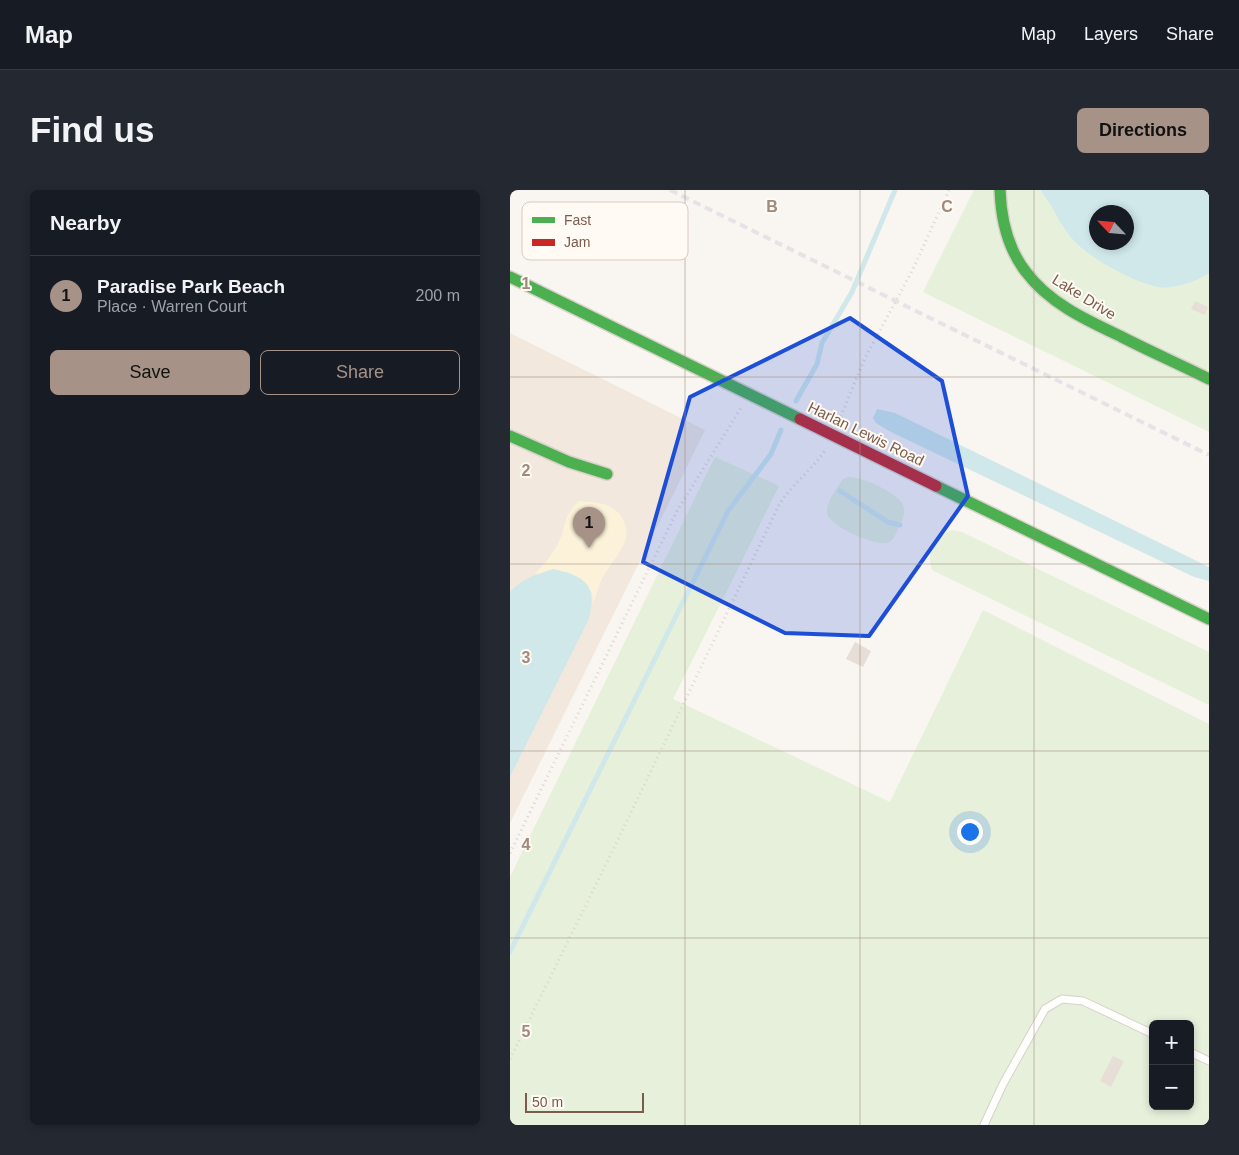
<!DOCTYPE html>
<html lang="en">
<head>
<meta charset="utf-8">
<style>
  :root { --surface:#171b24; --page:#242831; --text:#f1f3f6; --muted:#9ea1a6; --line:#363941; --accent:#a69286 }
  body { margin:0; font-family:Helvetica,sans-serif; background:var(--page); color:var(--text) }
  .controls { position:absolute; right:15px; bottom:15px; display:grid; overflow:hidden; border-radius:8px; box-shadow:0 2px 8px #0003 }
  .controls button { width:45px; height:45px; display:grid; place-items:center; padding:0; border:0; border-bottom:1px solid var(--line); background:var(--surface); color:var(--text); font:25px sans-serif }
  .compass { position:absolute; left:579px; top:15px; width:45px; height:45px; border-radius:50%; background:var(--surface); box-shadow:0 2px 8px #0003; rotate:296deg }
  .scale { position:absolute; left:15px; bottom:12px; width:119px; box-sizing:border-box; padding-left:5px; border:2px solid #7a5c4d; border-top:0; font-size:14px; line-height:18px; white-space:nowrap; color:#7a5c4d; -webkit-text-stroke:4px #fffaf3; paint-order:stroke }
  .you { position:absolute; left:459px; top:641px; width:18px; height:18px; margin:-12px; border:4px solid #fff; border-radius:50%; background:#1a73e8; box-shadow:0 0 0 8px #1a73e833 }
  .badge { display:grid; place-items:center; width:32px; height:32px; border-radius:50%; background:var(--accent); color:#111; font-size:16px; font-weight:700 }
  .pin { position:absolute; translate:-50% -41px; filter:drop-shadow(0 1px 2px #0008) }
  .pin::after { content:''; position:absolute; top:26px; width:18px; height:15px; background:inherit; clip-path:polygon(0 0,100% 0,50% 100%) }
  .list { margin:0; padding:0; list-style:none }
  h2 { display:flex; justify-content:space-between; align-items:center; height:65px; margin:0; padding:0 20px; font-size:21px }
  h2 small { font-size:16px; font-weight:400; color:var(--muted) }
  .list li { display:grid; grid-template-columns:32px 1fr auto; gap:15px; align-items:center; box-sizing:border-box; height:80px; padding:0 20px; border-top:1px solid var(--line) }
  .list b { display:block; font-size:19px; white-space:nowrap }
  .list p { margin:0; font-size:16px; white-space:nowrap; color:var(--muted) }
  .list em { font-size:16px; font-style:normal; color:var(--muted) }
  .actions { display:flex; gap:10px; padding:15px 20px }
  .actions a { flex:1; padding:11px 0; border:1px solid var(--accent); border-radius:8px; text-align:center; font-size:18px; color:var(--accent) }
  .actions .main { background:var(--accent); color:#111 }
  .map { position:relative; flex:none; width:699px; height:935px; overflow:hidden; border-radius:8px }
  header { display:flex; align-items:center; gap:30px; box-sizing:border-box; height:70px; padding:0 25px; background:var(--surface); border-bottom:1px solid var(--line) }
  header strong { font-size:24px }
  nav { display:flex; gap:28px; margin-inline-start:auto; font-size:18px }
  .intro { display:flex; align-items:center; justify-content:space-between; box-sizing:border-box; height:120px; padding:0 30px }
  h1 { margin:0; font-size:35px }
  .button { padding:12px 22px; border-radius:8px; background:var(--accent); color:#111; font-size:18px; font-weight:700 }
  main { display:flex; gap:30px; padding:0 30px }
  aside { flex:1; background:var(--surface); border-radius:8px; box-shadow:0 2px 8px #0003 }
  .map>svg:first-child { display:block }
  .residential { fill:#f2e8de }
  .green { fill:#e7f0db; fill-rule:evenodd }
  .sand { fill:#fbf2d9 }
  .water { fill:#d0e8ea; fill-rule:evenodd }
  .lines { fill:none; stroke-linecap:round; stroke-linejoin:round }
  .stream { stroke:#d0e8ea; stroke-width:5 }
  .building { fill:#e6ded7 }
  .lane-casing { stroke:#d7d1cb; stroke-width:9 }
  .fast-casing { stroke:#d9d2cb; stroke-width:14 }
  .jam-casing { stroke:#d9d2cb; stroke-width:14 }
  .path { stroke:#dcd5d0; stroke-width:3; stroke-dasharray:1 4; stroke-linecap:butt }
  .lane { stroke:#fefefd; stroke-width:7 }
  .fast { stroke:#4caf50; stroke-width:11 }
  .jam { stroke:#c62828; stroke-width:11 }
  .rail { stroke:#e6e3e7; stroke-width:4; stroke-dasharray:8 5; stroke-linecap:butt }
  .marked { fill:#1d4ed8; fill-opacity:0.2; stroke:#1d4ed8; stroke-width:4; stroke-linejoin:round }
  .grid { fill:none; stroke:#9f8a7d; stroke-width:1; stroke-opacity:0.55 }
  .labels { text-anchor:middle; stroke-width:4; stroke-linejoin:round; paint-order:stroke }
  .street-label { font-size:15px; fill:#7a5c4d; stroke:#fffaf3 }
  .key { fill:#fffaf3; stroke:#d7cbc1; stroke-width:1 }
  .key-label { font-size:14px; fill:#7a5c4d }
  .grid-label { font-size:16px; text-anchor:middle; font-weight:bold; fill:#9f8a7d; stroke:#fffaf3; stroke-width:4; stroke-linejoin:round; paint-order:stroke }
</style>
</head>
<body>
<header>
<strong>Map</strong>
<nav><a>Map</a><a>Layers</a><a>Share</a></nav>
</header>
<div class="intro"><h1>Find us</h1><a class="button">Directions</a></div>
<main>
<aside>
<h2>Nearby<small></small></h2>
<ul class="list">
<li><span class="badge">1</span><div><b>Paradise Park Beach</b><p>Place · Warren Court</p></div><em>200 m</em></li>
</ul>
<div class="actions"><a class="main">Save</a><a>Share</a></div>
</aside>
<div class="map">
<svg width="699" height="935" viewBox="0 0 699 935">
  <rect width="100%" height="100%" fill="#f9f5f0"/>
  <path class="residential" d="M 0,143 L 195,240 L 0,633 Z"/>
  <g class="green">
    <path d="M 464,0 L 699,0 L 699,242 L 413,102 ZM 586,22 L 616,22 L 616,52 L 586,52 Z"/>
    <path d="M 205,267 L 269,296 L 163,509 L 380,612 L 473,420 L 699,534 L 699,935 L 0,935 L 0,687 ZM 643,834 L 680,834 L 680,916 L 643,916 Z"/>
    <path d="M 339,287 C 352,287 392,304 394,318 C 395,324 392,331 389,336 C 387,342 384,349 379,352 C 368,358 318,336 317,323 C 316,312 327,298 333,289 Z"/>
    <path d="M 442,340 L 452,342 L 699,462 L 699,515 L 422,380 C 416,362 425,346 442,340 Z"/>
  </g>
  <path class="sand" d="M 69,311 C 77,312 88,312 96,315 C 113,321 122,340 113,356 C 107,368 98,377 92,389 C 88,397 86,406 83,415 L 82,402 L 25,384 C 33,374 45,363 50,349 C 56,334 55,323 69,311 Z"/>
  <g class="water">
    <path d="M 531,0 L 699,0 L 699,83 C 688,91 661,100 648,97 C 625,92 591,74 573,59 C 559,48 551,34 543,19 C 540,13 534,7 531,0 ZM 586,22 L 616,22 L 616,52 L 586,52 Z"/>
    <path d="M 367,219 L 385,223 L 699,377 L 699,391 L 684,387 L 379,241 L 366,233 L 363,228 Z"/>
    <path d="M 43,379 C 77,386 88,397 78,431 L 0,587 L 0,402 C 11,389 27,384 43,379 Z"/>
  </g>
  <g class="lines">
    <g class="stream">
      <path d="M 286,211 L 307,174 L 312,153 L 342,102 L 385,0"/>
      <path d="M 330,301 L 378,332 L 390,335"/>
      <path d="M 0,762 L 218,321 L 261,264 L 271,240"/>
    </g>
  </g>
  <g class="building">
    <path d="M 685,111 L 698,117 L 695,125 L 681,119 Z"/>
    <path d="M 345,452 L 361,461 L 353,477 L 336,469 Z"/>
    <path d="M 603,866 L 614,871 L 601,897 L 590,891 Z"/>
  </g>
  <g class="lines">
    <defs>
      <g id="lane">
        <path d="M 680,862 L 699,871"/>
        <path d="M 474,935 L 493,894 L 535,819 L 552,809 L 573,811 L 643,844"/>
      </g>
      <g id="fast">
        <path d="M 490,0 C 491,29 498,59 516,82 C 539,113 576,130 610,146 C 639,161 669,174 699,189"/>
        <path d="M 0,87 L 290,229"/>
        <path d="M 0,246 L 59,272 L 97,284"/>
        <path d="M 426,296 L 699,429"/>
      </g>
      <path id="jam" d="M 290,229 L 426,296"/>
    </defs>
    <use href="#lane" class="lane-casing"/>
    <use href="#fast" class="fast-casing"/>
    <use href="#jam" class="jam-casing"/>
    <g class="path">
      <path d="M 329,231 L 354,170 L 403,79 L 439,0"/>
      <path d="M 0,663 L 167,321 L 231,218"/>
      <path d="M 0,869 L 101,664 L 269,315 C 282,294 302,280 316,259"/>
    </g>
    <use href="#lane" class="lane"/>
    <use href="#fast" class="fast"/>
    <use href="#jam" class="jam"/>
    <path class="rail" d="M 160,0 L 699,265"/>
  </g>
  <path class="marked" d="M 340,128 L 432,191 L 458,306 L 359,446 L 275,443 L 133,372 L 180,207 Z"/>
  <path class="grid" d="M 175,0 L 175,935M 350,0 L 350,935M 524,0 L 524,935M 0,187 L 699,187M 0,374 L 699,374M 0,561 L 699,561M 0,748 L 699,748"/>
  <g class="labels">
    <g class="street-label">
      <text transform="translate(574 107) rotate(32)" y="5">Lake Drive</text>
      <text transform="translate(356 244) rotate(26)" y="5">Harlan Lewis Road</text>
    </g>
  </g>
  <rect x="12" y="12" width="166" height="58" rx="8" class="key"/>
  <rect x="22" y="27" width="23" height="6" fill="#4caf50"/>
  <rect x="22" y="49" width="23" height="7" fill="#c62828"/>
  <g class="key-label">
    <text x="54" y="35">Fast</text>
    <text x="54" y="57">Jam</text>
  </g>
  <g class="grid-label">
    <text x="262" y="22">B</text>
    <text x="437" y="22">C</text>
    <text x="16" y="99">1</text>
    <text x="16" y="286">2</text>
    <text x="16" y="473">3</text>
    <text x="16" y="660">4</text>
    <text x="16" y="847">5</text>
  </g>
</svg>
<div class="controls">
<button>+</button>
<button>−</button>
</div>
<svg class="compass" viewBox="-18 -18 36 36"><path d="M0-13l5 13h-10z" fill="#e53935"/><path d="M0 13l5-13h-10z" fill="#9ea1a6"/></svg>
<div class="scale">50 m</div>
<div class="you"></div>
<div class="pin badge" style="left:79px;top:358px">1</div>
</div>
</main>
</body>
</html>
